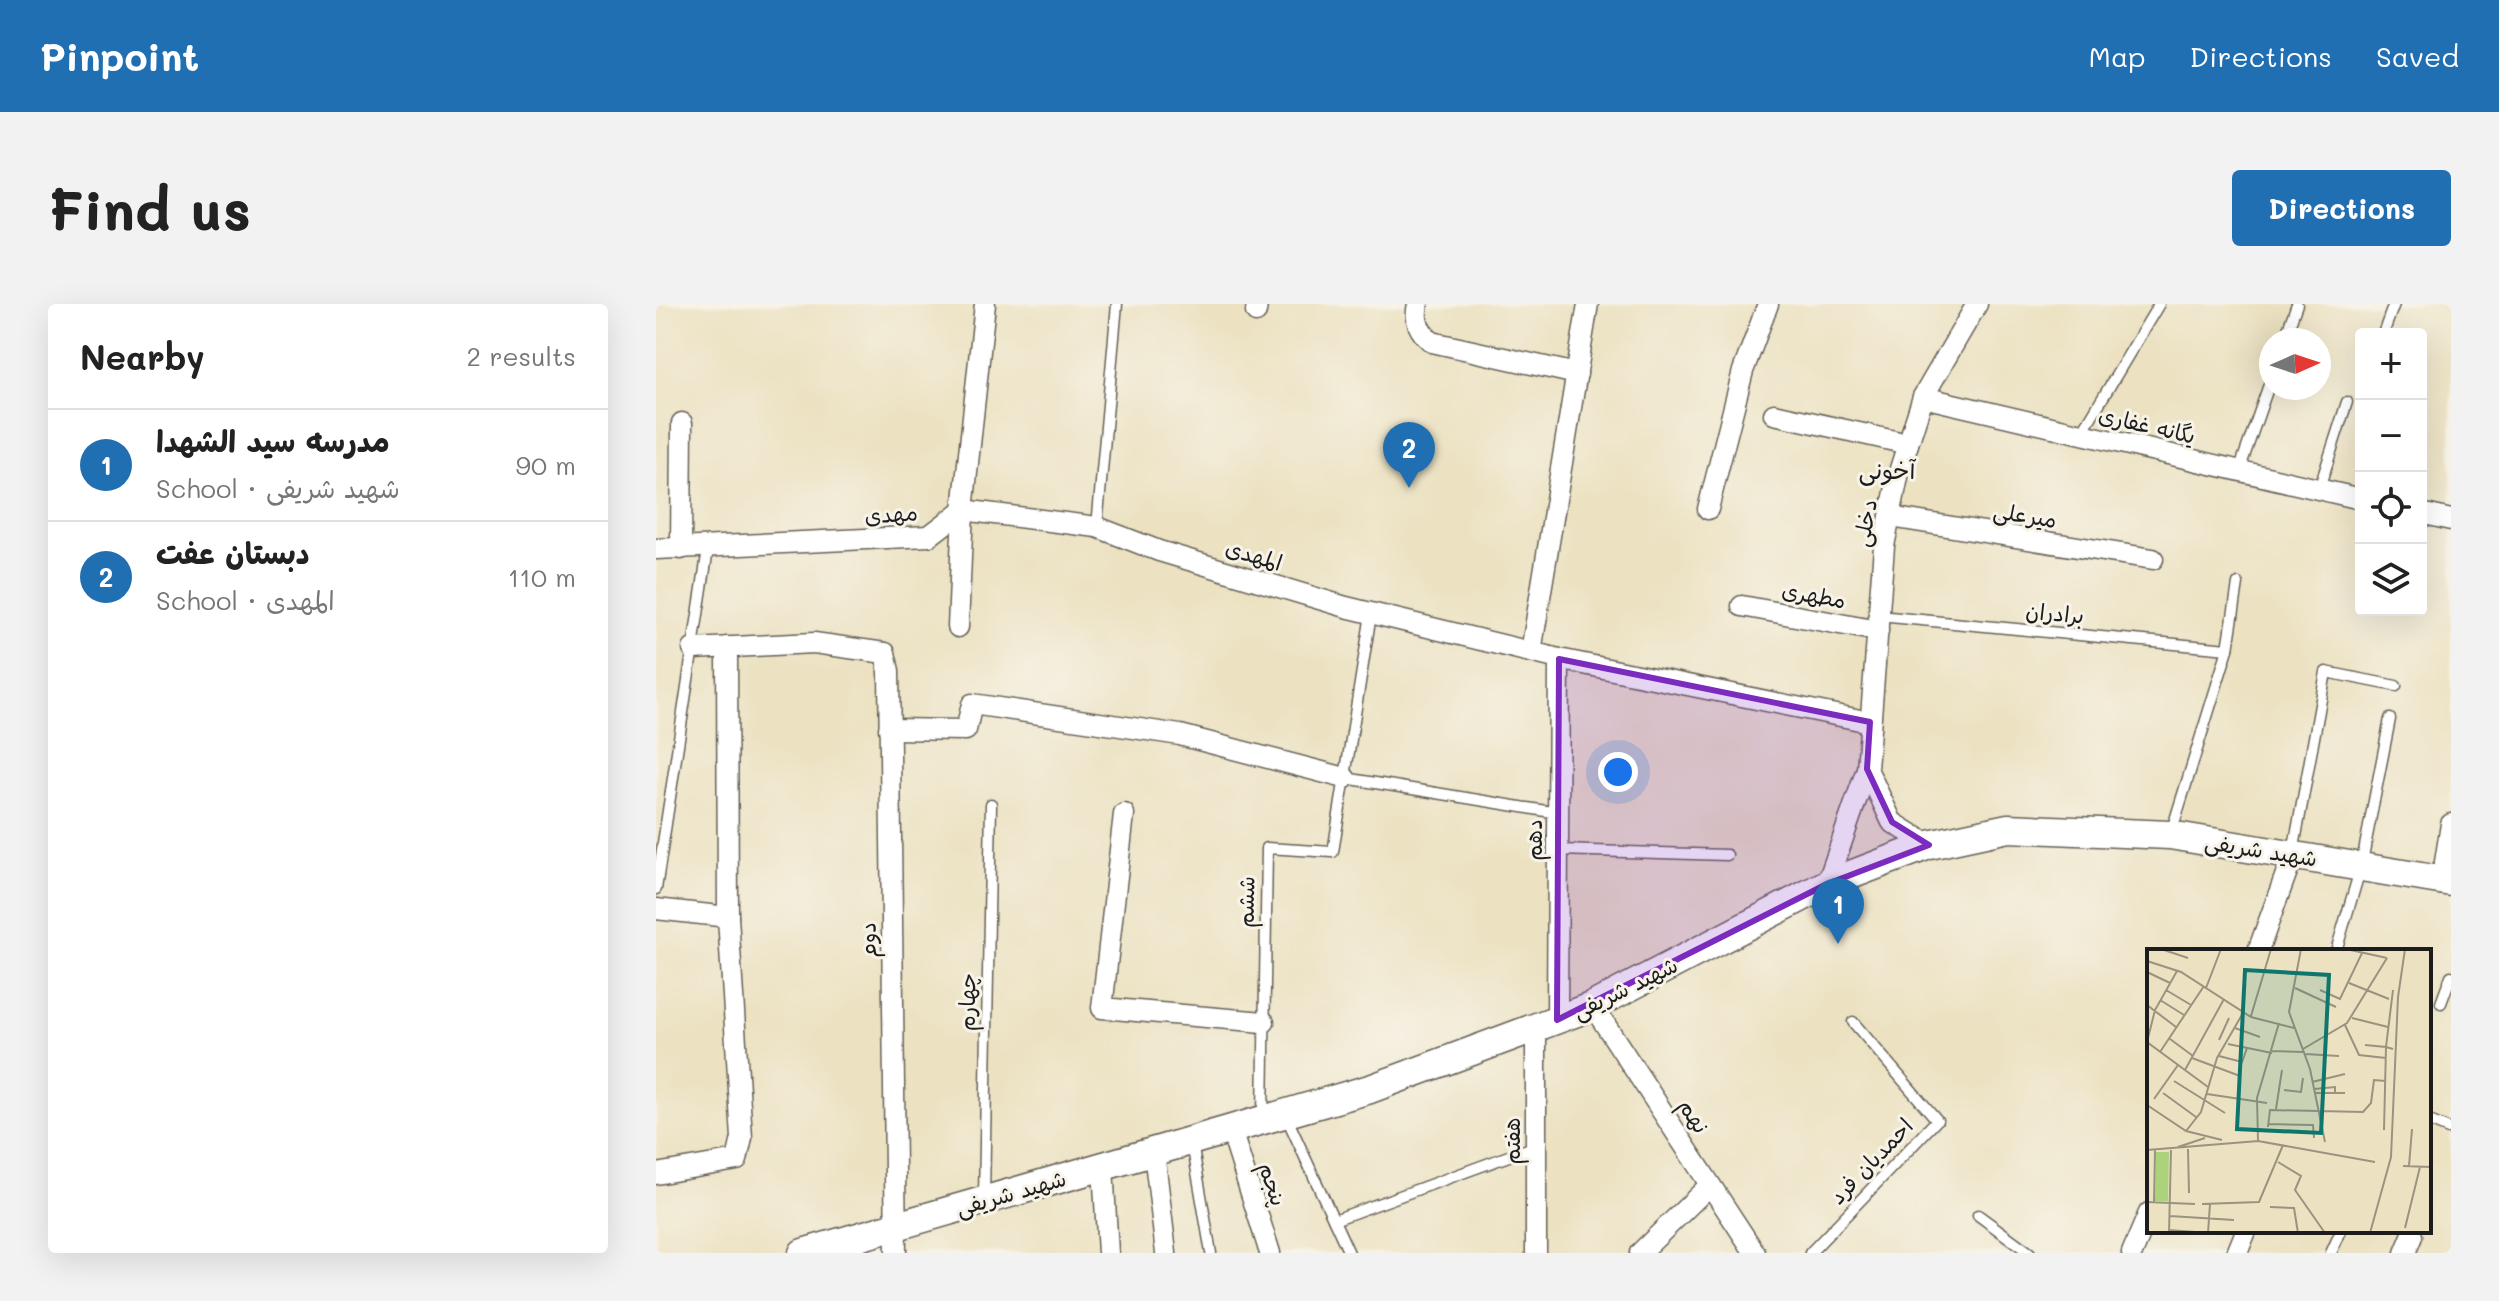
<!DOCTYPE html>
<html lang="en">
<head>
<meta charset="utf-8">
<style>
  :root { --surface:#fff; --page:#f2f2f2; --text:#222; --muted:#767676; --line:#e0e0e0; --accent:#1f6fb2 }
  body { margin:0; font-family:Mali,"Playpen Sans Arabic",sans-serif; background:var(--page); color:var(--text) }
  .controls { position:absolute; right:24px; top:24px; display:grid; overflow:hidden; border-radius:8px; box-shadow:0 8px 32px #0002 }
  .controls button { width:72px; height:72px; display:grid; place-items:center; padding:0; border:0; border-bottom:2px solid var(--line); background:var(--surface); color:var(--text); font:40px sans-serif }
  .compass { position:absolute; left:1603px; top:24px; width:72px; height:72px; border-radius:50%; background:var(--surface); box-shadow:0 8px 32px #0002; rotate:87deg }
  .you { position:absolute; left:962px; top:468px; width:28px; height:28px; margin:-20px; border:6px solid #fff; border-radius:50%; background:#1a73e8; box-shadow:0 0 0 12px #1a73e833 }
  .badge { display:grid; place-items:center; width:52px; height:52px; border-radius:50%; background:var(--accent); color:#fff; font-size:26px; font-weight:700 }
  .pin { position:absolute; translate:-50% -66px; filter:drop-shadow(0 2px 4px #0008) }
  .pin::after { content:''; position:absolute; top:42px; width:28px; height:24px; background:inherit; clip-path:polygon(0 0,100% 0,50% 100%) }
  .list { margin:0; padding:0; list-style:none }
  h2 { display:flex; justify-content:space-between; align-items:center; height:104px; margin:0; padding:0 32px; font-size:34px }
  h2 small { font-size:26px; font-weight:400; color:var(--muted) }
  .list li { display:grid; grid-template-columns:52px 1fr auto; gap:24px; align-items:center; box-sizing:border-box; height:112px; padding:0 32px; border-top:2px solid var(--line) }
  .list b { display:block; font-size:30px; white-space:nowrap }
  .list p { margin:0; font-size:26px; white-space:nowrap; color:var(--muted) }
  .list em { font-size:26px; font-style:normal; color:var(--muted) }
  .icon { flex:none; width:44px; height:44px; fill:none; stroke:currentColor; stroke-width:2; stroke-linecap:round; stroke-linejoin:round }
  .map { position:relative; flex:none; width:1795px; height:949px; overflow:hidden; border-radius:8px }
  header { display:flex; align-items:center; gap:48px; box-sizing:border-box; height:112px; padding:0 40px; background:var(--accent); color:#fff }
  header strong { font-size:38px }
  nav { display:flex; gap:44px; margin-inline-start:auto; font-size:28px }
  .intro { display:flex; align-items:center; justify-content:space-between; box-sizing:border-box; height:192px; padding:0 48px }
  h1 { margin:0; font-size:56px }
  .button { padding:20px 36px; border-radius:8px; background:var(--accent); color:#fff; font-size:28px; font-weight:700 }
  main { display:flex; gap:48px; padding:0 48px }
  aside { flex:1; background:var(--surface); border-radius:8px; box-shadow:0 8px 32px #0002 }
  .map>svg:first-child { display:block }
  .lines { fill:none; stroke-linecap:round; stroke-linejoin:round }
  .service-casing { stroke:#656156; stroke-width:13 }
  .minor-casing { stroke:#656156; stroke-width:23 }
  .secondary-casing { stroke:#656156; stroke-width:31 }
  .service { stroke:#fff; stroke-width:10 }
  .minor { stroke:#fff; stroke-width:20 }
  .secondary { stroke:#fff; stroke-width:28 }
  .marked { fill:#7b2cbf; fill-opacity:0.2; stroke:#7b2cbf; stroke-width:6; stroke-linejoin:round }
  .labels { text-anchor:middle; stroke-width:6; stroke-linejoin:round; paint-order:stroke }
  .street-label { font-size:22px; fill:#1c1c1c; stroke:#f7f3e8 }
  .neighbourhood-label { font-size:24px; fill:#1c1c1c; stroke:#f7f3e8 }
  .inset-road { fill:none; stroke:#999380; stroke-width:2 }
  .view { fill:#0f766e; fill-opacity:0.15; stroke:#0f766e; stroke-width:4 }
  .inset-edge { fill:none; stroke:#1c1c1c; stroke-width:4 }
</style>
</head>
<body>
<header>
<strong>Pinpoint</strong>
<nav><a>Map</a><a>Directions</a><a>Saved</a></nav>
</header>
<div class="intro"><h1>Find us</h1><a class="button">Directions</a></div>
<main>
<aside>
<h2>Nearby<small>2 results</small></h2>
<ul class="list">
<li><span class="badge">1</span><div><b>مدرسه سید الشهدا</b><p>School · شهید شریفی</p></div><em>90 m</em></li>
<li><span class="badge">2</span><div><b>دبستان عفت</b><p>School · المهدی</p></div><em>110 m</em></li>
</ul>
</aside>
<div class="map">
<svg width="1795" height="949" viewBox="0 0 1795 949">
  <rect width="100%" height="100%" fill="#f7f3e8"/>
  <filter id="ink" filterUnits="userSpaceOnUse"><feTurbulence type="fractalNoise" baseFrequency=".0125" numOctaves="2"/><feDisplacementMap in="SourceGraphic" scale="16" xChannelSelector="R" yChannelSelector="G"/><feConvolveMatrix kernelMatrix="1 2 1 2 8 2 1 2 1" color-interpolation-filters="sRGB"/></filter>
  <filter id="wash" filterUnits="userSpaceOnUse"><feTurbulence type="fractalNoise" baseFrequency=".006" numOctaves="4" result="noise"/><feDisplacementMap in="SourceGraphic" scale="32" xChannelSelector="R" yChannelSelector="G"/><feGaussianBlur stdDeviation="1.8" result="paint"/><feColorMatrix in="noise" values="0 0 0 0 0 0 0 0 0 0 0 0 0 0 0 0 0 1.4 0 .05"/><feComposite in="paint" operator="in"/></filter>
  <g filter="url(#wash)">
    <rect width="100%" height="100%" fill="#ece2c2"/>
  </g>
  <g filter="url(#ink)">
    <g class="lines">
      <defs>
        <g id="service">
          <path d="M 1727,30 L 1738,0"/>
          <path d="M 1628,36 L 1641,0"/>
          <path d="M 1425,130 L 1503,0"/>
          <path d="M 1583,167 L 1615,75"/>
          <path d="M 1663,185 L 1691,98"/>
          <path d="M 441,223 L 461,0"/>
          <path d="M 1223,312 L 1572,345"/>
          <path d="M 689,474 L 902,509"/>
          <path d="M 1515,529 L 1572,345 L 1582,280"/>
          <path d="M 902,546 L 1071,551"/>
          <path d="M 1637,549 L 1670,368 L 1740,382"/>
          <path d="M 0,585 L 52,245"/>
          <path d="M 1680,647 L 1705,563 L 1734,415"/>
          <path d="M 1785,699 L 1795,672"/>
          <path d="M 630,812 L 693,949"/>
          <path d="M 607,814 L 611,544 L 677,548 L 715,310"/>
          <path d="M 1773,817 L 1795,826"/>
          <path d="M 536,839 L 555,949"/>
          <path d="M 328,895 L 335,500"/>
          <path d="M 1322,911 L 1374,949"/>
          <path d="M 678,916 L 880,842"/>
          <path d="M 1154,949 L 1281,816 L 1197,718"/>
          <path d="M 1675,949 L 1685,927"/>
        </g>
        <g id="minor">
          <path d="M 762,0 C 758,17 763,27 776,38 L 921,70"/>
          <path d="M 600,8 L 601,0"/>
          <path d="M 1267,93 L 1705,195"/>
          <path d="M 1118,110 L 1252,140"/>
          <path d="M 1052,205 L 1087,67 L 1112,0"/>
          <path d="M 307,206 L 441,223 L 503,247 L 690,303 L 903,355 L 1214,418"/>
          <path d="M 1765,209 L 1795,216"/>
          <path d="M 1234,213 L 1497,255"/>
          <path d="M 0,245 L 273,232 L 307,206"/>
          <path d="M 25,245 L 26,119"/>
          <path d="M 1086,302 L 1222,327"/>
          <path d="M 302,323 L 307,206 L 329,0"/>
          <path d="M 37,345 L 158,339 L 229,349 L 233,367 L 240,949"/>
          <path d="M 875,348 L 932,0"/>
          <path d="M 233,425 L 310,426 L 316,400 L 524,431 L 689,474"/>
          <path d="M 1211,465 L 1236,518 L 1273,541"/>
          <path d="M 468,510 L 446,704 L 608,718"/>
          <path d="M 1786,577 L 1795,520"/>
          <path d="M 1171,580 L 1211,465 L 1228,242 L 1243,168 L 1267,93 L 1321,0"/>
          <path d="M 0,605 L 72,613"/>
          <path d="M 1602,647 L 1637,551"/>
          <path d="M 937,702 L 1099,949"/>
          <path d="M 901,716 L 903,355"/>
          <path d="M 575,826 L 614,949"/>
          <path d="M 498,848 L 510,949"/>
          <path d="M 447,863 L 452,949"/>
          <path d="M 0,870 L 81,856 L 86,834 L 72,613 L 71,343"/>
          <path d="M 880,949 L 880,725"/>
          <path d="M 984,949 L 1054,881"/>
          <path d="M 1476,949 L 1493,909"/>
          <path d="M 1581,949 L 1590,927"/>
          <path d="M 1749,949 L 1756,932"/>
        </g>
        <path id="secondary" d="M 147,949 L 714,785 L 937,702 L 1171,580 L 1273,541 L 1352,524 L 1514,531 L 1795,578"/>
      </defs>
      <use href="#service" class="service-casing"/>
      <use href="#minor" class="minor-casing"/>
      <use href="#secondary" class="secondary-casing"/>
      <use href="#service" class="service"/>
      <use href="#minor" class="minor"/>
      <use href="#secondary" class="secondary"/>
    </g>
  </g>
  <path class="marked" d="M 903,355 L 1214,418 L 1211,465 L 1236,518 L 1273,541 L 1171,580 L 901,716 Z"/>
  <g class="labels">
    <g class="street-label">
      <text transform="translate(1491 121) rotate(13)" y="8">یگانه غفاری</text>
      <text transform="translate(235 210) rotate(-4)" y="8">مهدی</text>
      <text transform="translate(1369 211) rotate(9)" y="8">میرعلی</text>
      <text transform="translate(1209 219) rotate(-80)" y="8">دخلی</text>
      <text transform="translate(598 251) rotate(17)" y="8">المهدی</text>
      <text transform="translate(1158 291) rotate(10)" y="8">مطهری</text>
      <text transform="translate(1399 309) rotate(5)" y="8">برادران</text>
      <text transform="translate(878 536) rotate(-90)" y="8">دهم</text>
      <text transform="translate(1605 546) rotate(9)" y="8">شهید شریفی</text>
      <text transform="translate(590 598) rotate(-89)" y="8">ششم</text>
      <text transform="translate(212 636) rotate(-91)" y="8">دوم</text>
      <text transform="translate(969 684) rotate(-26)" y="8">شهید شریفی</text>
      <text transform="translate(311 698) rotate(-89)" y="8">چهارم</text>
      <text transform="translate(1038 812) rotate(57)" y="8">نهم</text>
      <text transform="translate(856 837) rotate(-90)" y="8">هفتم</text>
      <text transform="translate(1215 857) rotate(-46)" y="8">احمدیان فرد</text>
      <text transform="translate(617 880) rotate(72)" y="8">پنجم</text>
      <text transform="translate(355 889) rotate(-16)" y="8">شهید شریفی</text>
    </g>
    <g class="neighbourhood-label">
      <text x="1231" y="175">آخونی</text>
    </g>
  </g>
  <g transform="translate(1491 645)">
    <rect width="284" height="284" fill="#ece2c2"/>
    <path d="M 9,203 L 22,203 L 21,252 L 8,252 Z" fill="#acd27c"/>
    <path class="inset-road" d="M 14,0 L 41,9M 154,0 L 142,63 L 163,120 L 178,193M 199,0 L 240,9M 0,12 L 34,23 L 104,68 L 147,79M 30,22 L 8,61 L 0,93 L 61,138M 0,23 L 23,34M 202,34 L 242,50M 59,39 L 74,0M 148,39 L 189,58M 19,41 L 44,56M 173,41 L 193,50 L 215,4M 13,51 L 37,66M 0,56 L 29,78M 104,67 L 124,0M 205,69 L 241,78M 198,76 L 212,106 L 239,109M 88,79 L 113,88M 23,90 L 46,107M 72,91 L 82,69M 81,95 L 125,104M 218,96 L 239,98 L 237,181M 156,100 L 200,74 L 240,9M 246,100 L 239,98 L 246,41M 125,102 L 157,103M 13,103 L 57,37M 158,105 L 192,107M 72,107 L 95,113 L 100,99M 45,109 L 93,127M 38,121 L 77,50M 27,132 L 78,164M 165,133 L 198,125M 167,140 L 188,138 L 188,144M 137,141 L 154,143 L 156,129M 16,144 L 49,168M 168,144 L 198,144M 60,145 L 120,154M 7,150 L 31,116M 0,156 L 39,182 L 75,191M 129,160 L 135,121M 121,175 L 166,176 L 167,189M 121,178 L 123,161 L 216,163 L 224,154 L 227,131 L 239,132M 39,182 L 54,163 L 70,109 L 96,64M 111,192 L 110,149 L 132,74M 31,198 L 58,189M 41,200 L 42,244M 0,201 L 111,192 L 228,213M 131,213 L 154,227 L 148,241 L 178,284M 256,217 L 284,218M 262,217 L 265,180M 0,253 L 48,255M 7,254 L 8,201M 55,255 L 112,253 L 136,196M 123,258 L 147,259 L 151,284M 23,267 L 87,271M 258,279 L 273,218M 22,281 L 62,284M 22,284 L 24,201M 61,284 L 63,255M 223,284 L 244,208 L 251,48 L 258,0"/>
    <path class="view" d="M 98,21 L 182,26 L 174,184 L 90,180 Z"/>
    <rect width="284" height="284" class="inset-edge"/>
  </g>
</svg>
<div class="controls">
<button>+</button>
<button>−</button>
<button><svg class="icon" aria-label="locate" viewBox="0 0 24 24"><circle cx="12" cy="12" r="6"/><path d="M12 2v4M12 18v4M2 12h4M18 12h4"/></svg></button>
<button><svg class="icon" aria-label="layers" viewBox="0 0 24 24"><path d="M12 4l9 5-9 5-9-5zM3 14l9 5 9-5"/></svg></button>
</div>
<svg class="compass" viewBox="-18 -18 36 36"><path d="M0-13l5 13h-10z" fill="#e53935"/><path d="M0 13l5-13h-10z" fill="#767676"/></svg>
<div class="you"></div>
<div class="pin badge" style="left:1182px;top:640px">1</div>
<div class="pin badge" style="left:753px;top:184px">2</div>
</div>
</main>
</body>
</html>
